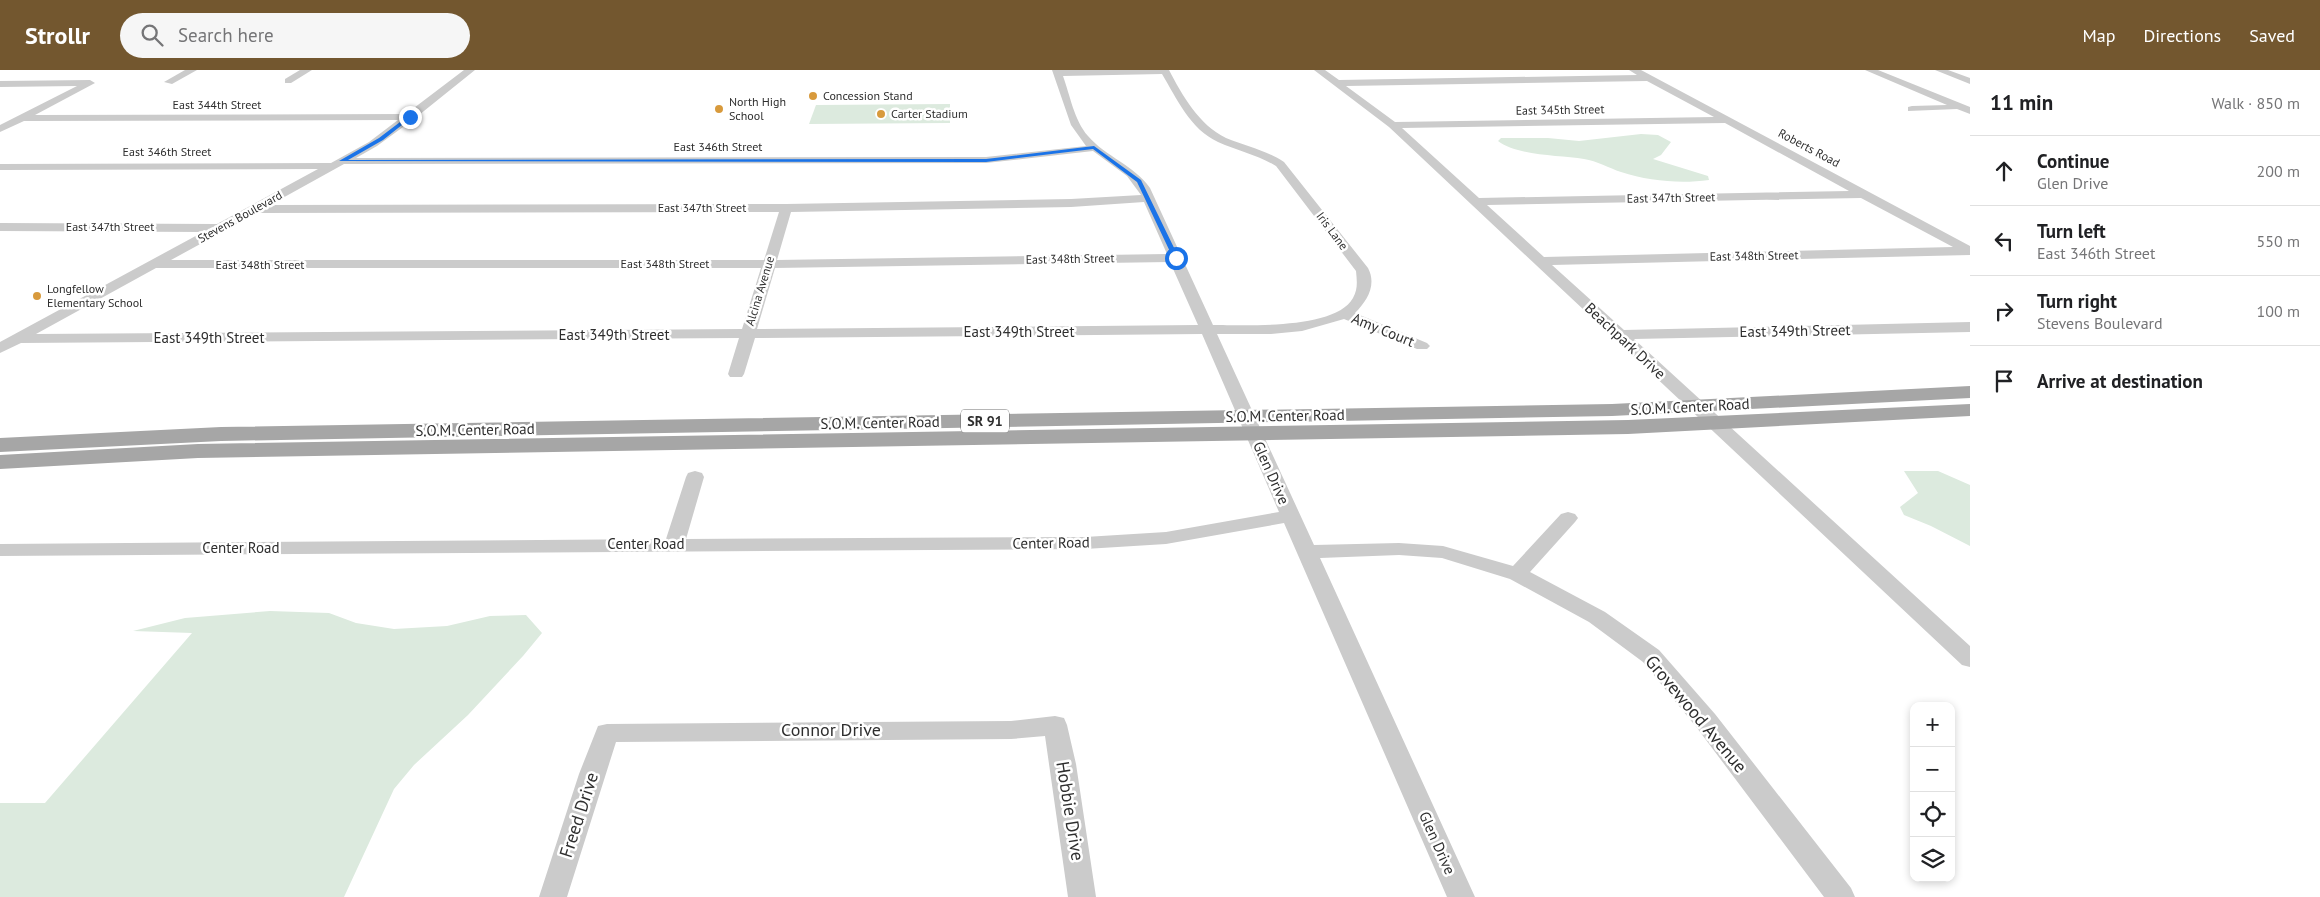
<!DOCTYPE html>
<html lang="en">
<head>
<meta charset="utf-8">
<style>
  :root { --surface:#fff; --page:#f6f6f6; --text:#202124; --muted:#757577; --line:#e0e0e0; --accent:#73572f }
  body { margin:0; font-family:"PT Sans",sans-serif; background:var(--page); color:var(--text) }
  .controls { position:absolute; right:15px; bottom:15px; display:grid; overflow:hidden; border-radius:10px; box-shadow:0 2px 8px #0003 }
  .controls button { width:45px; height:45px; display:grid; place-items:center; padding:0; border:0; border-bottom:1px solid var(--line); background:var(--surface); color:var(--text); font:25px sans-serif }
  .stop { position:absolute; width:15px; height:15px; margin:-11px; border:4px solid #1a73e8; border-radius:50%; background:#fff }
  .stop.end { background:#1a73e8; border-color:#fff; box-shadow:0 1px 5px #0008 }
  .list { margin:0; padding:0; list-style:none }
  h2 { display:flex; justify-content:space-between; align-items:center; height:65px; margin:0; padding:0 20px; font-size:21px }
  h2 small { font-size:16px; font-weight:400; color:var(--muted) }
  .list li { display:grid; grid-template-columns:32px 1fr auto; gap:15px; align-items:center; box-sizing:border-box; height:70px; padding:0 20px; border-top:1px solid var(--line) }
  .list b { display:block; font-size:19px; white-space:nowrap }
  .list p { margin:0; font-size:16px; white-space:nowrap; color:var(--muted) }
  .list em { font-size:16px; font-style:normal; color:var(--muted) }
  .icon { flex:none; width:28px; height:28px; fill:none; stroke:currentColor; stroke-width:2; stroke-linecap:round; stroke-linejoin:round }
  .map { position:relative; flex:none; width:1970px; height:827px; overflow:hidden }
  header { display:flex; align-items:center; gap:30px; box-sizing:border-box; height:70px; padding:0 25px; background:var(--accent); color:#fff }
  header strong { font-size:24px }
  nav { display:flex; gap:28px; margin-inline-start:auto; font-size:18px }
  .search { width:350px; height:45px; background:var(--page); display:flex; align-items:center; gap:12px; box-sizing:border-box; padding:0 18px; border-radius:28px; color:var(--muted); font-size:19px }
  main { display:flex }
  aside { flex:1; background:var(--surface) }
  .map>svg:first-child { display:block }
  .green { fill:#dceade }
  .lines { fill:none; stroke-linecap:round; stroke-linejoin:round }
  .minor { fill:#cbcbcb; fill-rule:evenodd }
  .major { fill:#a6a6a6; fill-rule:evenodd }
  .route { fill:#1a73e8 }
  .poi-dot { fill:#d89a3c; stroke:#fff; stroke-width:2 }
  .labels { text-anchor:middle; stroke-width:5; stroke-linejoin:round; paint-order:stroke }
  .far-poi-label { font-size:12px; fill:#2e2e2e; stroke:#fff; text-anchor:start }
  .far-street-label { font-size:12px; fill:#2e2e2e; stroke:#fff }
  .shield { fill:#fff; stroke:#6d6d6d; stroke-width:1 }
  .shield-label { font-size:14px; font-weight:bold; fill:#2e2e2e }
  .street-label { font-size:15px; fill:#2e2e2e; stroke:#fff }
  .near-street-label { font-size:18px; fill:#2e2e2e; stroke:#fff }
</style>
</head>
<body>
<header>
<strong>Strollr</strong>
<div class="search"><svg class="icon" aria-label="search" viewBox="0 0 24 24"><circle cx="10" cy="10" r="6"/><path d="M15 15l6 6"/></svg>Search here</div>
<nav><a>Map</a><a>Directions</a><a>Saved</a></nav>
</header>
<main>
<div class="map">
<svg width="1970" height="827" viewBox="0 0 1970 827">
  <rect width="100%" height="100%" fill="#fff"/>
  <g class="green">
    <path d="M 950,34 L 950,53 L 809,54 L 816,35 Z"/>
    <path d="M 1641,64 L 1658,65 L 1671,72 L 1661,85 L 1653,89 L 1708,106 L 1709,110 C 1680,114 1649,111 1621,102 C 1609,98 1597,91 1584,89 C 1559,85 1518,86 1498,71 L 1501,68 L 1548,68 L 1579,71 Z"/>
    <path d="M 1904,401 L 1938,401 L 1970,415 L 1970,476 L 1931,456 L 1904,445 L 1900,437 L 1918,423 Z"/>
    <path d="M 270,541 L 329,543 L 356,553 L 394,559 L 447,556 L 490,546 L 526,545 L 542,563 L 523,586 L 468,645 L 414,695 L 394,719 L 344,827 L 0,827 L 0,733 L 45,733 L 192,563 L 133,561 L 185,548 Z"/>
  </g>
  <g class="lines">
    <g class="minor">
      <path d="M 185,0 L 197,0 L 172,14 L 164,12 Z"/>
      <path d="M 300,0 L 312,0 L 291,13 L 285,13 L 285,9 Z"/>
      <path d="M 464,0 L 475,0 L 414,49 L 377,76 L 356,88 L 986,87 L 1086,76 L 1071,55 L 1052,0 L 1169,0 C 1182,25 1199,55 1226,68 C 1245,76 1266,80 1284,92 L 1368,198 C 1377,215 1367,231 1355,243 L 1427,273 L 1430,276 L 1427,279 L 1417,279 L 1344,249 L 1302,261 L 1271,264 L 1217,264 L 1314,475 L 1399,473 L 1443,476 L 1513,496 L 1561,444 L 1568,442 L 1575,444 L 1578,448 L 1575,452 L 1530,502 L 1605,542 L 1659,580 L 1715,644 L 1851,818 L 1855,827 L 1824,827 L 1697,658 L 1643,592 L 1589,552 L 1510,509 L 1442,488 L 1399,485 L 1320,488 L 1475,827 L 1447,827 L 1284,453 L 1166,474 L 1085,479 L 0,486 L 0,474 L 666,469 L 686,407 L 688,403 L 695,401 L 702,403 L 704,407 L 686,469 L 1085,467 L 1166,462 L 1279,442 L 1202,264 L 755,268 L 744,304 L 742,307 L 730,307 L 728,304 L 739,268 L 21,273 L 0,283 L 0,272 L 203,162 L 0,161 L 0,153 L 217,154 L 318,99 L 0,100 L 0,94 L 331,93 L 369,72 L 398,50 L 24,51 L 0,62 L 0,55 L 77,16 L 0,17 L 0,11 L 90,10 L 95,13 L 35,45 L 406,44 ZM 1162,4 C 1177,29 1190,59 1218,72 C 1238,81 1258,85 1276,96 L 1356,201 C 1357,211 1358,219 1353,228 C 1335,260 1245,255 1213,255 L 1150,118 C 1134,95 1106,87 1088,66 C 1074,50 1070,25 1063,6 ZM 1093,81 L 1127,106 L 1141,125 L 1071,129 L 786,134 L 270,135 L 344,94 L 986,93 ZM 1144,132 L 1167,184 L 777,190 L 791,142 L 1071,137 ZM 779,142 L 764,190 L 171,190 L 257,143 ZM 1170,192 L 1198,255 L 757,259 L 775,198 ZM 156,198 L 761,198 L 742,259 L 36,264 Z"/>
      <path d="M 1314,0 L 1325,0 L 1339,10 L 1637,5 L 1629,0 L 1641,0 L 1970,176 L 1970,185 L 1552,195 L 1624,260 L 1970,252 L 1970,262 L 1634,269 L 1970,576 L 1970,597 L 1962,595 L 1389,57 ZM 1647,11 L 1714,47 L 1395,52 L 1346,16 ZM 1725,53 L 1849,121 L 1479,128 L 1402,58 ZM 1861,128 L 1953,177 L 1544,187 L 1487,135 Z"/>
      <path d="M 1865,0 L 1878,0 L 1970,37 L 1970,44 L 1957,39 L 1908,41 L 1908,37 L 1912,36 L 1947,35 Z"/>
      <path d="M 1935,0 L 1948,0 L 1970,8 L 1970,14 Z"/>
      <path d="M 1055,646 L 1064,648 L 1067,655 L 1076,694 L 1096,827 L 1068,827 L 1045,666 L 1011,669 L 616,672 L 567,827 L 539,827 L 579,704 L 598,656 L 607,654 L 1011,651 Z"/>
    </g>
    <g class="major">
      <path d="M 1970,316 L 1970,328 L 1612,346 L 221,371 L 0,382 L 0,368 L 221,357 L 1612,334 Z"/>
      <path d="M 1970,334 L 1970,346 L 1628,364 L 198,388 L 0,399 L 0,385 L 198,374 L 1628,350 Z"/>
    </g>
  </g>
  <path class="route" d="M 408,46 L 412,47 L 383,70 L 348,90 L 986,89 L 1094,76 L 1141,110 L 1179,188 L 1176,190 L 1173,188 L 1137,112 L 1093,79 L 986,92 L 339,91 L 379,68 Z"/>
  <g class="poi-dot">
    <circle cx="813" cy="26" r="5"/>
    <circle cx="719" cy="39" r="5"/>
    <circle cx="881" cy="44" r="5"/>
    <circle cx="37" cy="226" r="5"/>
  </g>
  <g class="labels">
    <g class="far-poi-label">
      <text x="823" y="30">Concession Stand</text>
      <text x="729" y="36">North High<tspan x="729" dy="14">School</tspan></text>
      <text x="891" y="48">Carter Stadium</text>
      <text x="47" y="223">Longfellow<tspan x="47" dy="14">Elementary School</tspan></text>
    </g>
    <g class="far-street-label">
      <text x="217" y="39">East 344th Street</text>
      <text transform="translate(1560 40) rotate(-1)" y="4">East 345th Street</text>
      <text x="718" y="81">East 346th Street</text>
      <text transform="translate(1809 78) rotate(28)" y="4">Roberts Road</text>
      <text x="167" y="86">East 346th Street</text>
      <text transform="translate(1671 128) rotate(-1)" y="4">East 347th Street</text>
      <text x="702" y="142">East 347th Street</text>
      <text transform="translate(240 147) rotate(-29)" y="4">Stevens Boulevard</text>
      <text x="110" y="161">East 347th Street</text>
      <text transform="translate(1332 161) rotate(53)" y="4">Iris Lane</text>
      <text transform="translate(1754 186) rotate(-1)" y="4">East 348th Street</text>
      <text transform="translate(1070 189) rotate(-1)" y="4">East 348th Street</text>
      <text x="665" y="198">East 348th Street</text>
      <text x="260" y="199">East 348th Street</text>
      <text transform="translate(760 221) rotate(-73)" y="4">Alcina Avenue</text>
    </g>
    <rect class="shield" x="961" y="339.5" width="48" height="23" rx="4"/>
    <g class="shield-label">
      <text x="985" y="356">SR 91</text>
    </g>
    <g class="street-label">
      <text transform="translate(1383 260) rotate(22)" y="5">Amy Court</text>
      <text transform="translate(1795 261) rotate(-1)" y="5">East 349th Street</text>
      <text x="1019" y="267">East 349th Street</text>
      <text x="614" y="270">East 349th Street</text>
      <text x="209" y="273">East 349th Street</text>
      <text transform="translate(1625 271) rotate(43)" y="5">Beachpark Drive</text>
      <text transform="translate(1690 337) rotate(-3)" y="5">S.O.M. Center Road</text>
      <text transform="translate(1285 346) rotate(-1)" y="5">S.O.M. Center Road</text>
      <text transform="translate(880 353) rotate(-1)" y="5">S.O.M. Center Road</text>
      <text transform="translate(475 360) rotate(-1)" y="5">S.O.M. Center Road</text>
      <text transform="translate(1271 403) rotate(66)" y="5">Glen Drive</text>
      <text transform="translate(1051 473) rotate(-1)" y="5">Center Road</text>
      <text x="646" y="479">Center Road</text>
      <text x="241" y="483">Center Road</text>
      <text transform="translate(1437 773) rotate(66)" y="5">Glen Drive</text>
    </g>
    <g class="near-street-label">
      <text transform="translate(1696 644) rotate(50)" y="6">Grovewood Avenue</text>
      <text x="831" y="666">Connor Drive</text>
      <text transform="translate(1070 741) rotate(81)" y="6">Hobbie Drive</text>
      <text transform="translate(579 745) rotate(-72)" y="6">Freed Drive</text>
    </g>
  </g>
</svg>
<div class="controls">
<button>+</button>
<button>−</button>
<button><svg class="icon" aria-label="locate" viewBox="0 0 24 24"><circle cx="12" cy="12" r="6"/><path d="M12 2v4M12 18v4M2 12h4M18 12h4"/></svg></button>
<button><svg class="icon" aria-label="layers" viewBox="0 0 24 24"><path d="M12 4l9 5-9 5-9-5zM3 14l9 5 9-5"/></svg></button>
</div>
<div class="stop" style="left:1176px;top:188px"></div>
<div class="stop end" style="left:410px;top:47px"></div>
</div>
<aside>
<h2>11 min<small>Walk · 850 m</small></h2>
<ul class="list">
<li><svg class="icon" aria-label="ahead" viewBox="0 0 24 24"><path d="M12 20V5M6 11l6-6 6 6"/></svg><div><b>Continue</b><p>Glen Drive</p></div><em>200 m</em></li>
<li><svg class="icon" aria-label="left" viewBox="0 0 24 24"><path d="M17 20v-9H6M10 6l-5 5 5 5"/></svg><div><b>Turn left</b><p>East 346th Street</p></div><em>550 m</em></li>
<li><svg class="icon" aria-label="right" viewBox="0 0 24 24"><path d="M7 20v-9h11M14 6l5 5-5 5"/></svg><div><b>Turn right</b><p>Stevens Boulevard</p></div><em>100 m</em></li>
<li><svg class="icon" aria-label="arrive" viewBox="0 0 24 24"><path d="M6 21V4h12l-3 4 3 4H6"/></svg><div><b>Arrive at destination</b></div></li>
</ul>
</aside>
</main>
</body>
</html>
